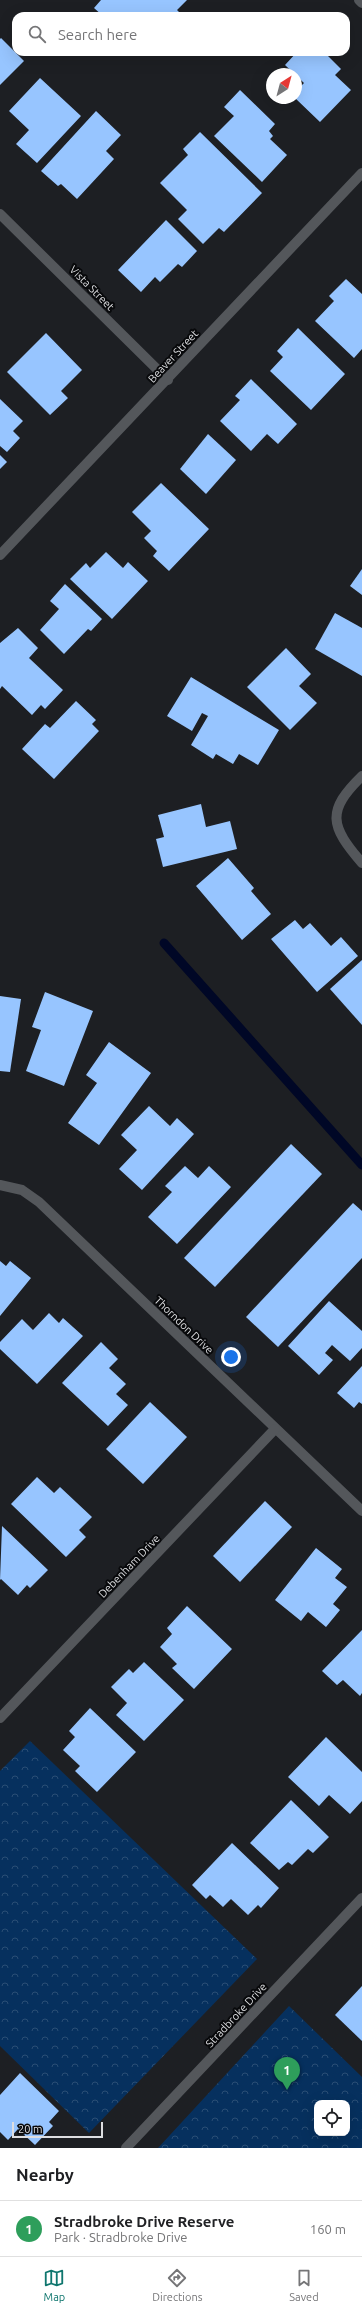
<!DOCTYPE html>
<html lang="en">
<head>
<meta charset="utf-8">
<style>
  :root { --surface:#fff; --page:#f2f2f2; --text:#202124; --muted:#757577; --line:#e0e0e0; --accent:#0f766e }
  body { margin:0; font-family:Ubuntu,sans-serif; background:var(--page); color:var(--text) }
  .controls { position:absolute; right:12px; bottom:12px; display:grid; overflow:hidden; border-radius:8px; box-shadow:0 4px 16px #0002 }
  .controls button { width:36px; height:36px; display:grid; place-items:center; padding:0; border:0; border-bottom:1px solid var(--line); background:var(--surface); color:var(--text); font:20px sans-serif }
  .compass { position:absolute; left:266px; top:68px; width:36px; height:36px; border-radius:50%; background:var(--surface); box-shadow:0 4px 16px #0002; rotate:36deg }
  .scale { position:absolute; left:12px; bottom:10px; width:91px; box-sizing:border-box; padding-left:4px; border:2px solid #dddee1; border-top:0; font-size:11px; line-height:14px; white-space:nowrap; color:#dddee1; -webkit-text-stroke:3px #08090b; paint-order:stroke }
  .you { position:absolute; left:231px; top:1357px; width:14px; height:14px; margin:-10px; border:3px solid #fff; border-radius:50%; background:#1a73e8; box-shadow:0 0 0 6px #1a73e833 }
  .badge { display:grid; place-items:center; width:26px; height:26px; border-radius:50%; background:var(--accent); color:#fff; font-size:13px; font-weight:700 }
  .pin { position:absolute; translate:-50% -33px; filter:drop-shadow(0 1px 2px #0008) }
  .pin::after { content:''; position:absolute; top:21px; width:14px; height:12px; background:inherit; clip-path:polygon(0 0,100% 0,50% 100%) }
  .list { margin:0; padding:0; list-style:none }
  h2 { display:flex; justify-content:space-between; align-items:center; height:52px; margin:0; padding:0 16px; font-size:17px }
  h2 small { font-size:13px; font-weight:400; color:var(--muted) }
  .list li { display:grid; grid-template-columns:26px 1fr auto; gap:12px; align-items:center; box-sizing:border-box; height:56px; padding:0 16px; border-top:1px solid var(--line) }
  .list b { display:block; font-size:15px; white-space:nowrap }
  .list p { margin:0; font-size:13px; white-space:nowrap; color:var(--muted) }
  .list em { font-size:13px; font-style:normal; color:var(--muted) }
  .icon { flex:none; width:22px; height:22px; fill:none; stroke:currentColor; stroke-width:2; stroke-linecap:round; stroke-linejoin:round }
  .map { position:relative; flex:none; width:362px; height:2148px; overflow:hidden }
  .search { position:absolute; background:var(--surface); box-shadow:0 4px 16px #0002; left:12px; right:12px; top:12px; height:44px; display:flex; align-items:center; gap:10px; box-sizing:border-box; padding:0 14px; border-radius:12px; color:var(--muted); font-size:15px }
  .sheet { height:108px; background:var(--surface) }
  nav { display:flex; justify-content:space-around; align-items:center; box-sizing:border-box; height:56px; border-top:1px solid var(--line); background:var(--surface); font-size:11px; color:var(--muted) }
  nav a { display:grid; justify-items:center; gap:2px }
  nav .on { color:var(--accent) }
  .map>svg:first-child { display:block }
  .park { fill:url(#park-crowns); fill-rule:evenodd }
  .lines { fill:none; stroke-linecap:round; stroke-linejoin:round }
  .stream { stroke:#000726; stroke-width:9 }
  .building { fill:#97c5ff }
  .minor { stroke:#54575b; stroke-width:10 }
  .labels { text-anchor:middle; stroke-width:4; stroke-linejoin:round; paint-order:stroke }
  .street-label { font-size:11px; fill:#dddee1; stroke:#08090b }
</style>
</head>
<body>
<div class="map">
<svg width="362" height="2148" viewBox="0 0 362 2148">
  <defs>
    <pattern id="park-crowns" width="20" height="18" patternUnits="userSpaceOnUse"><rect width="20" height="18" fill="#06305e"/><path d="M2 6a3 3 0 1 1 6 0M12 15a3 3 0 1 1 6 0" fill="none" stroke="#2a4e75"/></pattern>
  </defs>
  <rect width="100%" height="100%" fill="#1d1f23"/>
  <g class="park">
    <path d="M 30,1741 L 257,1959 L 89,2133 L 0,2046 L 0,1771 Z"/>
    <path d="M 289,2006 L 362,2077 L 362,2148 L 158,2148 ZM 317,2103 L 347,2103 L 347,2133 L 317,2133 Z"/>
  </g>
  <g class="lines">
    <path class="stream" d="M 164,943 L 362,1165"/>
  </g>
  <g class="building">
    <path d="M 101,0 L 187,0 L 177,10 L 181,14 L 179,16 L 103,16 L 94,8 Z"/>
    <path d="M 1,38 L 24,61 L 0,85 L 0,39 Z"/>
    <path d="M 297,52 L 311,52 L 314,55 L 317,52 L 324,52 L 341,69 L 335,75 L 351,90 L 320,122 L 295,98 L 296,91 L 304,83 L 285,65 Z"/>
    <path d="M 40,78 L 81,116 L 37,163 L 16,144 L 29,130 L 9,111 Z"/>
    <path d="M 240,90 L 275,124 L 269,131 L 273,136 L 270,139 L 287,155 L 262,182 L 214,136 L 234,116 L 224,107 Z"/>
    <path d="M 96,111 L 121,135 L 106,151 L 114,159 L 77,199 L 61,184 L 58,186 L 41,171 Z"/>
    <path d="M 200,132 L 262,193 L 224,232 L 219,228 L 203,244 L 178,219 L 187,210 L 160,183 L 188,155 L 183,149 Z"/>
    <path d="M 166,220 L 197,251 L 182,267 L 178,264 L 160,282 L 155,277 L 141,292 L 118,270 Z"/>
    <path d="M 346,279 L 362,294 L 362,349 L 354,358 L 315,321 L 334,301 L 329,296 Z"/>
    <path d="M 298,328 L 345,374 L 311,410 L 270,371 L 283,357 L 277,351 Z"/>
    <path d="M 46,333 L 82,370 L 61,391 L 68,398 L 50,415 L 7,372 Z"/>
    <path d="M 251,379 L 297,424 L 278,444 L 267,434 L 251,451 L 220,421 L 240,400 L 235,396 Z"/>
    <path d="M 0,399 L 23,421 L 13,431 L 20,438 L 7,452 L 0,446 Z"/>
    <path d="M 208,434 L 236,460 L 206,494 L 180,469 Z"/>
    <path d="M 0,455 L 7,462 L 0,469 Z"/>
    <path d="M 161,483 L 209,529 L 169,571 L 153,556 L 157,551 L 144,538 L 151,531 L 132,512 Z"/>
    <path d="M 106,552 L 123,568 L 128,562 L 148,581 L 112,619 L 70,579 L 86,563 L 90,568 Z"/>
    <path d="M 362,569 L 362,595 L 350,586 Z"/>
    <path d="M 65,584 L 102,619 L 91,631 L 88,629 L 64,654 L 40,630 L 59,609 L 50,601 Z"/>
    <path d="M 335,613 L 362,628 L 362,676 L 315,649 Z"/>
    <path d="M 18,628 L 38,648 L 29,658 L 63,690 L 45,709 L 41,705 L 32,715 L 2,686 L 0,689 L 0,643 Z"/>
    <path d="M 286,648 L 311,674 L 299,686 L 317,703 L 290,730 L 247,687 Z"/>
    <path d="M 191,677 L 279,730 L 258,765 L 239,754 L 233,764 L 216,754 L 213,759 L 191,745 L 208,716 L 202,713 L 192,731 L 167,716 Z"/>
    <path d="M 76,701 L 96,720 L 92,724 L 99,731 L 54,779 L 22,749 L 45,724 L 50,728 Z"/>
    <path d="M 201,804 L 206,827 L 230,821 L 237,849 L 163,867 L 156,839 L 164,837 L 158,815 Z"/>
    <path d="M 228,858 L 254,888 L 251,891 L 271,914 L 242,940 L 196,886 Z"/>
    <path d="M 295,920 L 303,929 L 310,923 L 331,946 L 341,937 L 358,956 L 317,992 L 271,939 Z"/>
    <path d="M 362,960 L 362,1025 L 330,989 Z"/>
    <path d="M 45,992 L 93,1011 L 64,1086 L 26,1071 L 41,1030 L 32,1027 Z"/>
    <path d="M 0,996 L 21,999 L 10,1072 L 0,1071 Z"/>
    <path d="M 109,1042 L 151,1073 L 99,1145 L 68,1123 L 97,1083 L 86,1075 Z"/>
    <path d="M 149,1106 L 170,1126 L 177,1118 L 194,1134 L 142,1190 L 119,1169 L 137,1150 L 121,1135 Z"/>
    <path d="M 291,1144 L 322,1174 L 215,1287 L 184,1258 Z"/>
    <path d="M 185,1166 L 198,1178 L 209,1166 L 231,1187 L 177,1244 L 148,1217 L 172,1192 L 165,1186 Z"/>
    <path d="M 353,1203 L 362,1211 L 362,1258 L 278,1347 L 246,1317 Z"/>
    <path d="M 0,1261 L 6,1266 L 10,1261 L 31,1278 L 0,1316 Z"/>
    <path d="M 329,1301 L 362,1331 L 362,1348 L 350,1361 L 332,1345 L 325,1353 L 333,1360 L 319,1375 L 288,1346 Z"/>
    <path d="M 49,1313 L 59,1323 L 63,1318 L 83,1336 L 37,1384 L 0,1349 L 0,1342 L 22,1319 L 33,1330 Z"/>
    <path d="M 101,1342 L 118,1359 L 109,1368 L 126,1384 L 116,1394 L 128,1405 L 108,1426 L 62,1383 Z"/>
    <path d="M 362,1366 L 362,1404 L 359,1402 L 354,1408 L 337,1393 Z"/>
    <path d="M 150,1402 L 187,1437 L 143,1484 L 106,1449 Z"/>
    <path d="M 37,1477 L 54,1493 L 60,1487 L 92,1517 L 79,1530 L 86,1537 L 66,1557 L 11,1504 Z"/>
    <path d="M 265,1501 L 292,1527 L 240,1582 L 213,1556 Z"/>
    <path d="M 2,1526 L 48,1570 L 30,1588 L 27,1585 L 18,1595 L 1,1579 L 0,1580 Z"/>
    <path d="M 316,1548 L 342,1569 L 335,1578 L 347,1587 L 333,1604 L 340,1610 L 326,1627 L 308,1612 L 301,1621 L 275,1600 Z"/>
    <path d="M 187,1606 L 232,1649 L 194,1689 L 172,1668 L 177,1664 L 160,1647 L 172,1634 L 167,1628 Z"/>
    <path d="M 362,1630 L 362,1693 L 360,1696 L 343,1680 L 337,1685 L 322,1671 Z"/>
    <path d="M 144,1662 L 184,1700 L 144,1741 L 116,1715 L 127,1703 L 111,1687 L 129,1669 L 133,1673 Z"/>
    <path d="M 90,1708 L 136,1752 L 97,1792 L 75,1771 L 80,1766 L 63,1750 L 75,1737 L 69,1731 Z"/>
    <path d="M 326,1737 L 362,1772 L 362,1801 L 350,1814 L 329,1795 L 319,1806 L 288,1777 Z"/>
    <path d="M 291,1800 L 329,1837 L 313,1853 L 308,1849 L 292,1865 L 288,1862 L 279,1870 L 250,1843 Z"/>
    <path d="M 232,1843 L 279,1888 L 261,1908 L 258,1905 L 248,1915 L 231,1899 L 223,1907 L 210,1895 L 206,1899 L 192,1885 Z"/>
    <path d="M 362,1986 L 362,2041 L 335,2015 Z"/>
    <path d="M 20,2073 L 59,2111 L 49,2122 L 53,2126 L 35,2145 L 18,2129 L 8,2140 L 0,2132 L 0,2095 Z"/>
  </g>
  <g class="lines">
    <g class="minor">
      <path d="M 359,0 L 362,3"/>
      <path d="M 0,214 L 168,380"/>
      <path d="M 0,555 L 362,173"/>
      <path d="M 362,776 C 326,811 330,826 362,863"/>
      <path d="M 0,1185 L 22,1190 L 39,1202 L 362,1511"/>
      <path d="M 0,1718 L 275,1429"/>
      <path d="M 126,2148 L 362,1898"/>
    </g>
  </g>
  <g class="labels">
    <g class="street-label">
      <text transform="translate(92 288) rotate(45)" y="4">Vista Street</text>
      <text transform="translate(173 356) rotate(-47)" y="4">Beaver Street</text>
      <text transform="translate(184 1325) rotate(44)" y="4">Thorndon Drive</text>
      <text transform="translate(129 1566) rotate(-46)" y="4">Debenham Drive</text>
      <text transform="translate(236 2015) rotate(-47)" y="4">Stradbroke Drive</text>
    </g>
  </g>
</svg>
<div class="controls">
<button><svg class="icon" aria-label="locate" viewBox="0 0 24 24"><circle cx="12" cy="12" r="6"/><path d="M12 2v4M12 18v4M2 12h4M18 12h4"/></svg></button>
</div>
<svg class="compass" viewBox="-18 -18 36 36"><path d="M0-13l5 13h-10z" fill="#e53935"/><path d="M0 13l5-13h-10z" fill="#757577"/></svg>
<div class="scale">20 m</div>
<div class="you"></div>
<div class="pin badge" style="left:287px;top:2090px;background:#2e9e5b">1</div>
<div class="search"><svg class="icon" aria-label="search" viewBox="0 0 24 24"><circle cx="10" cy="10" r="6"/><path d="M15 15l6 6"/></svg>Search here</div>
</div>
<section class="sheet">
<h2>Nearby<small></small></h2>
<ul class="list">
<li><span class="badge" style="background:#2e9e5b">1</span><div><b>Stradbroke Drive Reserve</b><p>Park · Stradbroke Drive</p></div><em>160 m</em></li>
</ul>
</section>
<nav>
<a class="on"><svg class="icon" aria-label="map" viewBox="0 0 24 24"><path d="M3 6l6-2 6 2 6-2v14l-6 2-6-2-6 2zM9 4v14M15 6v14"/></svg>Map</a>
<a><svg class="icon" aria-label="directions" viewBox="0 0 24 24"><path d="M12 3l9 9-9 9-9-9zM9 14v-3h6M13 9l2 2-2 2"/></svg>Directions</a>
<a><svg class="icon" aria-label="saved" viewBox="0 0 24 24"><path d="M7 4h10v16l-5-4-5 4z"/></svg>Saved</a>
</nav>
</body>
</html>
